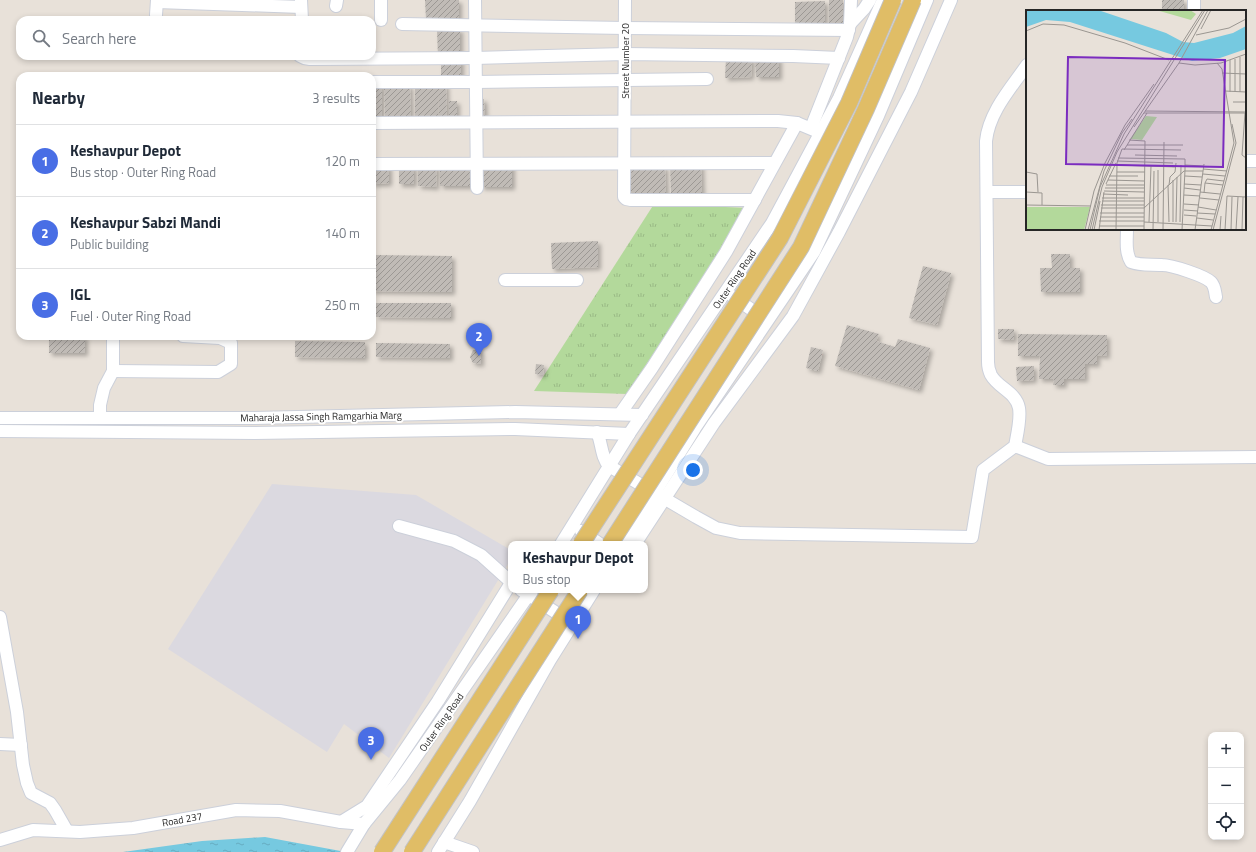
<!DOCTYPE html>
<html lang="en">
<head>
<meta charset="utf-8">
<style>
  :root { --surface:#fff; --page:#f2f2f3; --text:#1f2937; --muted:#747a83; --line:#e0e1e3; --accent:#496ee5 }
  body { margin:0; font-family:"Titillium Web",sans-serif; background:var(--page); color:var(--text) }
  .controls { position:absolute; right:12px; bottom:12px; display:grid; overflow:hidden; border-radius:8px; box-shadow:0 2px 6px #0003 }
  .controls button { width:36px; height:36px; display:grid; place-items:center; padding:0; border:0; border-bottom:1px solid var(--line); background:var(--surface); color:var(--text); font:20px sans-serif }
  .you { position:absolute; left:693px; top:470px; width:14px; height:14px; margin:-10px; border:3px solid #fff; border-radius:50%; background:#1a73e8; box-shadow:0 0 0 6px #1a73e833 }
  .badge { display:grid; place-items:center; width:26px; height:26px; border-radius:50%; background:var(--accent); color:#fff; font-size:13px; font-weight:700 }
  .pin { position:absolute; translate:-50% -33px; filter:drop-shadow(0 1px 2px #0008) }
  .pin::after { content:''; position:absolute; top:21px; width:14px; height:12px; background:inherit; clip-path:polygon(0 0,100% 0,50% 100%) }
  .popup { position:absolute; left:508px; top:541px; width:140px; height:52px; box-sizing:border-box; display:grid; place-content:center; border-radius:8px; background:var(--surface); filter:drop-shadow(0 1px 3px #0005); font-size:13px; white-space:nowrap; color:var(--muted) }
  .popup b { font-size:15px; color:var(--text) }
  .popup::after { content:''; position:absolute; left:50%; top:100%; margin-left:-8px; border:8px solid transparent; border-top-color:var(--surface) }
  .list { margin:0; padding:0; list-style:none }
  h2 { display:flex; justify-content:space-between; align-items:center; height:52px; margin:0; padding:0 16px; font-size:17px }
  h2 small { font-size:13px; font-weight:400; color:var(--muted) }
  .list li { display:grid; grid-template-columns:26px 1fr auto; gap:12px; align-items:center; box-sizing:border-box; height:72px; padding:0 16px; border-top:1px solid var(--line) }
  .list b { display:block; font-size:15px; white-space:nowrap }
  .list p { margin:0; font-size:13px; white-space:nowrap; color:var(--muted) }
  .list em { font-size:13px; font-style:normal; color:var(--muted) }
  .icon { flex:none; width:22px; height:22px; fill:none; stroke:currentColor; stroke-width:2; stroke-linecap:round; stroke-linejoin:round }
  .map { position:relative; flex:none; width:1256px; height:852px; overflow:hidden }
  .search { position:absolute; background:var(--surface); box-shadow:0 2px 6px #0003; left:16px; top:16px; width:360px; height:44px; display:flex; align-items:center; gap:10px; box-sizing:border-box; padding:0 14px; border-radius:12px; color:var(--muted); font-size:15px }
  .panel { position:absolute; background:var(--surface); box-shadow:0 2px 6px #0003; left:16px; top:72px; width:360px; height:268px; border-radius:12px }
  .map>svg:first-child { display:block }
  .industrial { fill:#dbd9e0 }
  .grass { fill:url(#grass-tufts) }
  .water { fill:url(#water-ripples) }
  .building { fill:url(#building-hatch); filter:url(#shadow) }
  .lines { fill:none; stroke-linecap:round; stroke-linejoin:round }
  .minor-casing { stroke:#ccd0da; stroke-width:14 }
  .minor { stroke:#fff; stroke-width:12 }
  .major-bridge-casing { stroke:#c2c2c2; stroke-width:18; stroke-linecap:butt }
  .major-bridge { stroke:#e0bd66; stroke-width:16 }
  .labels { text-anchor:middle; stroke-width:4; stroke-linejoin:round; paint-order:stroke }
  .street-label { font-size:10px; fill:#262626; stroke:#fff }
  .inset-road { fill:none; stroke:#9a9691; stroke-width:1 }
  .view { fill:#7b2cbf; fill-opacity:0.15; stroke:#7b2cbf; stroke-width:2 }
  .inset-edge { fill:none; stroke:#262626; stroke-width:2 }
</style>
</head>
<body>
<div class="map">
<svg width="1256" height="852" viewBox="0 0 1256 852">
  <defs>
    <pattern id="grass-tufts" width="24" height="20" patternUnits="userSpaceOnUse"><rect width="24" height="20" fill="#b3d99b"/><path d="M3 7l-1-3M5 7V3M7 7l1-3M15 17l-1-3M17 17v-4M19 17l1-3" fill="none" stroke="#9aba85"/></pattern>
    <pattern id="water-ripples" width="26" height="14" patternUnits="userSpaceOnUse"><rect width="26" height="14" fill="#76c9e0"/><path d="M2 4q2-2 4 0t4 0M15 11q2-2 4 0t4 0" fill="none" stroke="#66acc0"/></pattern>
    <pattern id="building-hatch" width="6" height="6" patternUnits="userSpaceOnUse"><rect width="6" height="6" fill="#c0bbb6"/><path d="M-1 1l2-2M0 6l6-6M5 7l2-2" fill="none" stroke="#9c9894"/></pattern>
    <filter id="shadow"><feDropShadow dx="3" dy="3" stdDeviation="2" flood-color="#0004"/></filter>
  </defs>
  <rect width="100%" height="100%" fill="#e8e1d9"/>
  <path class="industrial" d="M 272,484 L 416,495 L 511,550 L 511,559 L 389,758 L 344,724 L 327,752 L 168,649 Z"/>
  <path class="grass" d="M 654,204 L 749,208 L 627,394 L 534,391 Z"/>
  <path class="water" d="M 265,837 L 346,852 L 123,852 L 202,841 Z"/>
  <g class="building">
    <path d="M 425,0 L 459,0 L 459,19 L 426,19 Z"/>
    <rect x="829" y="0" width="14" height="25"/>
    <rect x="1162" y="0" width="22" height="11"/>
    <path d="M 825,1 L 825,26 L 795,26 L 795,2 Z"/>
    <path d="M 460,29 L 460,56 L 438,57 L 437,30 Z"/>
    <path d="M 726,58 L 752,58 L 751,77 L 725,78 Z"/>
    <path d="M 779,58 L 779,77 L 756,77 L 755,59 Z"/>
    <rect x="441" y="59" width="20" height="22"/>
    <path d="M 372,84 L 382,84 L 382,120 L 372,121 Z"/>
    <path d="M 415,84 L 446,84 L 447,119 L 439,119 L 439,92 L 438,118 L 415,118 Z"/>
    <path d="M 410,85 L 411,119 L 385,120 L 384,86 Z"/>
    <path d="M 477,99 L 484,99 L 485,116 L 478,116 Z"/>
    <path d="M 449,101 L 457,101 L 457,120 L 449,119 Z"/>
    <rect x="440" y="164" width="33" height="22"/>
    <path d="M 701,164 L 702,196 L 671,197 L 670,165 Z"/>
    <path d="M 418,165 L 437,166 L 436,187 L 418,186 Z"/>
    <rect x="481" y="165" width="31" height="22"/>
    <path d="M 372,166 L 389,166 L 389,183 L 372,184 Z"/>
    <rect x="399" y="166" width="15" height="18"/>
    <path d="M 627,166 L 665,166 L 666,196 L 629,196 Z"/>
    <path d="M 598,241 L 598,267 L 552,269 L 551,243 Z"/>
    <path d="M 1051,254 L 1070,254 L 1070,268 L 1080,268 L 1080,292 L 1041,292 L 1040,268 L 1052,268 Z"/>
    <path d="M 372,255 L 452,256 L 452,292 L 372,291 Z"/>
    <path d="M 923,266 L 951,273 L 937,325 L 909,318 Z"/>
    <path d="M 376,303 L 451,303 L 451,318 L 376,317 Z"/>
    <path d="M 847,325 L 879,334 L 876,341 L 895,347 L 898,339 L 930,348 L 919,390 L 835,366 Z"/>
    <path d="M 998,329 L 1014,329 L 1014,340 L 998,339 Z"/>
    <path d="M 1018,334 L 1107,335 L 1107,356 L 1097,355 L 1097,364 L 1085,364 L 1085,379 L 1064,379 L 1064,385 L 1053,385 L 1054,379 L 1039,379 L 1040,356 L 1018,356 Z"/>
    <rect x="49" y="336" width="36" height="17"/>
    <path d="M 295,341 L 365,342 L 365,358 L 295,357 Z"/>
    <path d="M 376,343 L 450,344 L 450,358 L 376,357 Z"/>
    <path d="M 811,347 L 823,350 L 818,371 L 806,368 Z"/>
    <path d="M 473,350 L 481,350 L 481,364 L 473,363 L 470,357 Z"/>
    <path d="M 536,364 L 544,365 L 543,375 L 535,374 Z"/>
    <path d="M 1034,366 L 1034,380 L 1017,381 L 1016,367 Z"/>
  </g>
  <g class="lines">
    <defs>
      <g id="minor">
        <path d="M 301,0 L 302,20"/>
        <path d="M 381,0 L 381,20"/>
        <path d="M 475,0 L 477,188"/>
        <path d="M 625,0 L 624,197 L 626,199 L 631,200 L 755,200"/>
        <path d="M 157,2 L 301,7"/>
        <path d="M 336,6 L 337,0"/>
        <path d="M 1194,11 L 1194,0"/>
        <path d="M 156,15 L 157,0"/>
        <path d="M 402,24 L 625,28 L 849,30"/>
        <path d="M 850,24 L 864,9 L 870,0"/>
        <path d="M 300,56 L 304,58 L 310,59 L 475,58 L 625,54 L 793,56 L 839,58"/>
        <path d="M 372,82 L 476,82 L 707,79"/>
        <path d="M 372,123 L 778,121 L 797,123 L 821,133"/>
        <path d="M 811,128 L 847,37 L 850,24 L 851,0"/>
        <path d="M 1245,161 L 1256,161"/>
        <path d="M 372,164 L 774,163"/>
        <path d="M 1245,190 L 1256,190"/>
        <path d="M 987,192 L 1027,192"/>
        <path d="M 1127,229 C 1127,240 1125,252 1131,262 C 1141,266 1152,264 1162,265 C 1172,265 1205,276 1211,282 C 1215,286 1215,292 1216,297"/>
        <path d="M 505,280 L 577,280"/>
        <path d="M 732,296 L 765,319"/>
        <path d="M 113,371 L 218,372 L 231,364 L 231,343 L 220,338 L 183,336"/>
        <path d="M 620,414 L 652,368 L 726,252 L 797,123"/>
        <path d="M 0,418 L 255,418 L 515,412 L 642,415"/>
        <path d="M 100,418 L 100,405 L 104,388 L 113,371 L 113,338 L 114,336"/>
        <path d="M 0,431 L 255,433 L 515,429 L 629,434"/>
        <path d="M 597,432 C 602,443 601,457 609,466 L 696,517 L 716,528 L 740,533 L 972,537 L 983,470 L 1015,446 C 1017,435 1021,419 1019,408 C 1016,392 998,388 991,375 C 989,371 988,366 988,362 L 986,141 C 989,112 1011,88 1027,65"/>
        <path d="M 1015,446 L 1048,459 L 1256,457"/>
        <path d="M 399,526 L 454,541 L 481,555 L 511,582"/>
        <path d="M 581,531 L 600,544"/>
        <path d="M 561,544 L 629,434 L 772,223 L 839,98 L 883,0"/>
        <path d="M 623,544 L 695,428 L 814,252 L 878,116 L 927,0"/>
        <path d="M 635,544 L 714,423 L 793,316 L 839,232 L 911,92 L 951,0"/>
        <path d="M 521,590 L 569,621"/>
        <path d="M 0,617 L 17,712 L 23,765 L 27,783 L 31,793 L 50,803 L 55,810 L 67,831"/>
        <path d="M 0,744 L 21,745"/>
        <path d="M 341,822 L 367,806 L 438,701 L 511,583"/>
        <path d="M 0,840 L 33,830 L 80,832 L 133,828 L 236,810 L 280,811 L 341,822 L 364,824"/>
        <path d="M 444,842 L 473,852"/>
        <path d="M 347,852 L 364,824 L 400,780 L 532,590"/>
        <path d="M 438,852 L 470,801 L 550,660 L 594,590"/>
      </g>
    </defs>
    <use href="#minor" class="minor-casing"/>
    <use href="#minor" class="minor"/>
    <defs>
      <g id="major-bridge">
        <path d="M 581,544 L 780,238 L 849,103 L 893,0"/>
        <path d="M 610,544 L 801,247 L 866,109 L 913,0"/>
        <path d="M 382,852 L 551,590"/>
        <path d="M 412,852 L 580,590"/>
      </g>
    </defs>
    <use href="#major-bridge" class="major-bridge-casing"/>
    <use href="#major-bridge" class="major-bridge"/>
  </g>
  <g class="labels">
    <g class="street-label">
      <text transform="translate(625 61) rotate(-90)" y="4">Street Number 20</text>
      <text transform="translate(734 279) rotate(-56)" y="4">Outer Ring Road</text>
      <text transform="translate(321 416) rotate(-1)" y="4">Maharaja Jassa Singh Ramgarhia Marg</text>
      <text transform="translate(441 722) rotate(-55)" y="4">Outer Ring Road</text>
      <text transform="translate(182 819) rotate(-10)" y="4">Road 237</text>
    </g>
  </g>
  <g transform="translate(1026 10)">
    <rect width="220" height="220" fill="#e8e1d9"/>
    <path d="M 130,0 L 164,0 L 170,4 L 165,10 ZM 120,106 L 131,107 L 116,130 L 104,129 ZM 0,197 L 64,197 L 58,220 L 0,220 Z" fill="#b3d99b"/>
    <path d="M 0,0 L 72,0 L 140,23 L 157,32 L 168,33 L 207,23 L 220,16 L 220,39 L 194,48 L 166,51 L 44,12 L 20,10 L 0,17 Z" fill="#76c9e0"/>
    <path class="inset-road" d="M 175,19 L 185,0M 0,21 L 17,14 L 38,15 L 99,33 L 143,50M 170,25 L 203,18 L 220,9M 153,53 L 169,55 L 195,53 L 220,44M 196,63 L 220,64M 199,81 L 220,82M 204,82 L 204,50M 209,82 L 209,49M 214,82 L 214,47M 207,92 L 220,92M 119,101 L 220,102M 118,103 L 220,103M 219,103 L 216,145 L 220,148M 108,117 L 153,53 L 182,0M 103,130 L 119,131 L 118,220M 101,135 L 157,135M 96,139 L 155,140M 98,140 L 121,103M 109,145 L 151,146M 92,148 L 159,149 L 159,160M 91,151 L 147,153M 91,155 L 150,157M 159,155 L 177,156M 177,159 L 201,161M 0,162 L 11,164 L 12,182M 91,162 L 119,162M 177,164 L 199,166M 83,166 L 112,166M 159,166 L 176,167M 82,170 L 118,171M 179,173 L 181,169 L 198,171M 80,174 L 90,153M 158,174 L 175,175M 80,175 L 118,175M 142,175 L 143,212M 143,175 L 144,167 L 149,162 L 150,153M 79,178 L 118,178M 158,178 L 174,180M 78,181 L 118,182M 0,182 L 16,183 L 16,195M 174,182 L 194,184M 178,183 L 179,173 L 197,175M 77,184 L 102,185M 158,185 L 174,186M 76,188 L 118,188M 174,188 L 193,190M 76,191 L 118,191M 158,194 L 173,195M 0,195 L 65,196M 75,195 L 118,195M 172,197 L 190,200M 75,198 L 118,198M 118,198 L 158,161 L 177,161M 158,200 L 172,201M 74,203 L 118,203M 171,203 L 189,204M 158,205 L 170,206M 74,207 L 118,207M 171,208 L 187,210M 73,211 L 118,211M 118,212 L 186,216M 123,212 L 125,156M 132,212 L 132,160M 147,212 L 147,170M 150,212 L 151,167M 154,212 L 155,155M 73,216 L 118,216M 59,220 L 68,181 L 79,153 L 99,115 L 128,74M 62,220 L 78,161 L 96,123 L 106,109M 64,220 L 74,177 L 98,124 L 177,0M 66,220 L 76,177 L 91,142 L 179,0M 68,220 L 74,191M 73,220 L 78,182M 90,220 L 91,153 L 96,139M 127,220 L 128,161M 137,220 L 138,132M 156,220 L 159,160M 169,220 L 178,154M 185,220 L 208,133 L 196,59 L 191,53M 187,220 L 210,133 L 206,114M 194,220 L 195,206M 199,220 L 201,186 L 220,187M 205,220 L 206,187M 210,220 L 212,187M 216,220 L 217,187"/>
    <path class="view" d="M 42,47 L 199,50 L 197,157 L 40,154 Z"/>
    <rect width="220" height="220" class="inset-edge"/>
  </g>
</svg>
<div class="controls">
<button>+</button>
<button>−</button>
<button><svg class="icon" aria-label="locate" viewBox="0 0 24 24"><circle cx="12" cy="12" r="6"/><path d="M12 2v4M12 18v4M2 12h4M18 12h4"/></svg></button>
</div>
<div class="you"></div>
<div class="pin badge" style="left:578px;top:639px">1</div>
<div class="popup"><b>Keshavpur Depot</b>Bus stop</div>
<div class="pin badge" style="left:479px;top:356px">2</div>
<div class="pin badge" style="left:371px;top:760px">3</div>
<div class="search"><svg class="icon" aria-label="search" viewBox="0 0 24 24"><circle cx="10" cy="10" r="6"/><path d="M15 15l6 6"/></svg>Search here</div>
<section class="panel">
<h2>Nearby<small>3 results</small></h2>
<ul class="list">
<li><span class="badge">1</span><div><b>Keshavpur Depot</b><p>Bus stop · Outer Ring Road</p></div><em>120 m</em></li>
<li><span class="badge">2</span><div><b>Keshavpur Sabzi Mandi</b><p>Public building</p></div><em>140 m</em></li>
<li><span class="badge">3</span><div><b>IGL</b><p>Fuel · Outer Ring Road</p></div><em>250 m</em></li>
</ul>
</section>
</div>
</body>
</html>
